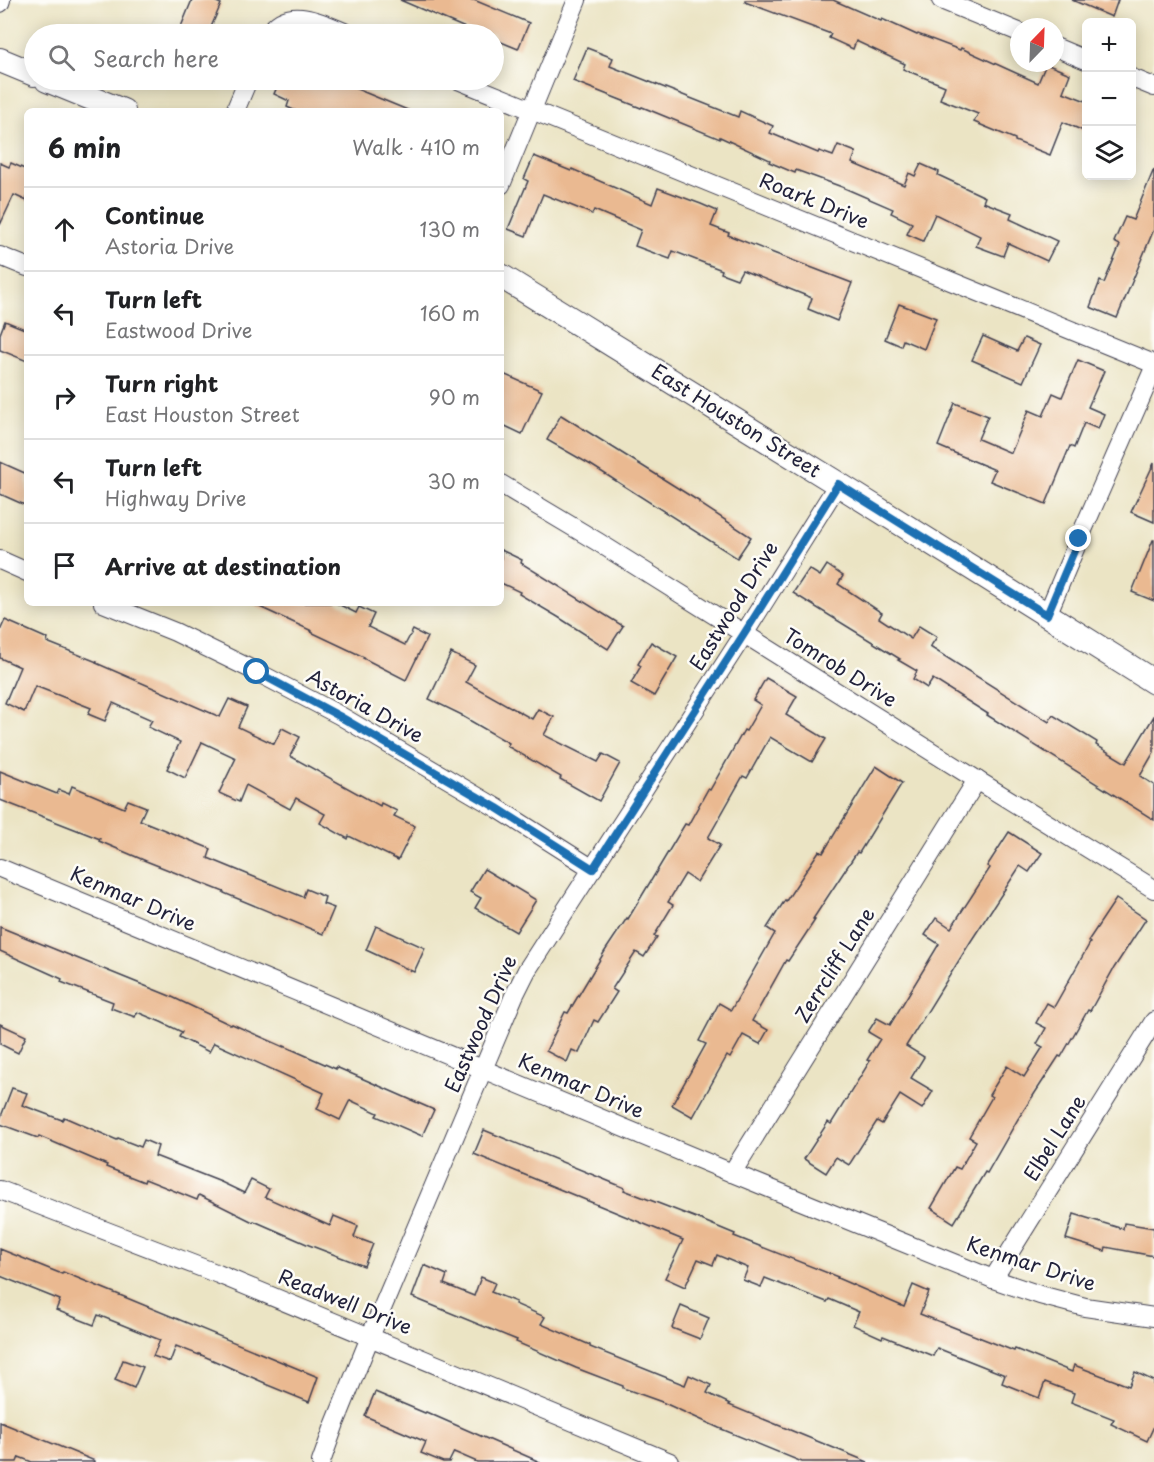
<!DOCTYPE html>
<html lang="en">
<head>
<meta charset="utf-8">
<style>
  :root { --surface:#fff; --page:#f2f2f2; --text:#202124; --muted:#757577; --line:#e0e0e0 }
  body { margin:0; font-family:"Playpen Sans",sans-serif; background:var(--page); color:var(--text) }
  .controls { position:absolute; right:18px; top:18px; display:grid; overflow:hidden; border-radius:9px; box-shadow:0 3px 15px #0003 }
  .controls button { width:54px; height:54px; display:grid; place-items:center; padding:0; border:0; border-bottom:2px solid var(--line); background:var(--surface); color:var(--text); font:30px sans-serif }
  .compass { position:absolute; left:1010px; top:18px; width:54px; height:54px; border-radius:50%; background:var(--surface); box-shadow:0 3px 15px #0003; rotate:23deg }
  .stop { position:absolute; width:18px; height:18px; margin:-14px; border:4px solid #1f6fb2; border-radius:50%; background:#fff }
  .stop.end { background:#1f6fb2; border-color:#fff; box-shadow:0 2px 6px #0008 }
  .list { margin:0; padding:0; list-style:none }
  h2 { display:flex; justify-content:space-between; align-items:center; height:78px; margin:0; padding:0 24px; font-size:26px }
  h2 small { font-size:20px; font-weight:400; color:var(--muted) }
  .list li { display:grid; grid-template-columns:39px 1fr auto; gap:18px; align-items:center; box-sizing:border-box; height:84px; padding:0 24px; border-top:2px solid var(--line) }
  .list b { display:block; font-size:22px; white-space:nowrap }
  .list p { margin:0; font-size:20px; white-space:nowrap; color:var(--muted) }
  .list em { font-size:20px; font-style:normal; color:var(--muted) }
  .icon { flex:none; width:33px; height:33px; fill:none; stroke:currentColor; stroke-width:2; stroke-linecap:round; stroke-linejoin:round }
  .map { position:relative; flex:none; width:1154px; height:1462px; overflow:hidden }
  .search { position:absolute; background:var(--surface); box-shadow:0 3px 15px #0003; left:24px; top:24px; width:480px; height:66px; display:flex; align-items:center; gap:15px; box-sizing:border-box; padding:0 21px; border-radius:33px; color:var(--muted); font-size:22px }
  .panel { position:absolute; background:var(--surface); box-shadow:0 3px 15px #0003; left:24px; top:108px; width:480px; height:498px; border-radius:9px }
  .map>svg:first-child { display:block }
  .building { fill:#eab991 }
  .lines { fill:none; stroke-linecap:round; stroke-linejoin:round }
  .minor-casing { stroke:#403f50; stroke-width:20 }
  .secondary-casing { stroke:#403f50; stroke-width:26 }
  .minor { stroke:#fff; stroke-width:18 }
  .secondary { stroke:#fff; stroke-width:24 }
  .route { stroke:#1f6fb2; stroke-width:8 }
  .labels { text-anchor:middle; stroke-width:5; stroke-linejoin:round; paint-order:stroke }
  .street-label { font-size:20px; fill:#22223b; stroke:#fdfcf7 }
</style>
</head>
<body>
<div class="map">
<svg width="1154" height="1462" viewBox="0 0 1154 1462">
  <rect width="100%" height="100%" fill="#fdfcf7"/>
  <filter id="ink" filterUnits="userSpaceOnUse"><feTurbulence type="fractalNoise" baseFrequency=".0167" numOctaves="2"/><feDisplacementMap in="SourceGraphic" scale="12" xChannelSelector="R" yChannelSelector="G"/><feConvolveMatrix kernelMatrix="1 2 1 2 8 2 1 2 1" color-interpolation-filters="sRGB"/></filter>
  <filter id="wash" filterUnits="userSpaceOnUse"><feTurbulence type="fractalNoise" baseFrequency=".008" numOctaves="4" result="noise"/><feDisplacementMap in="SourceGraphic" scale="24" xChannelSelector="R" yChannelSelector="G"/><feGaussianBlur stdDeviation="1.35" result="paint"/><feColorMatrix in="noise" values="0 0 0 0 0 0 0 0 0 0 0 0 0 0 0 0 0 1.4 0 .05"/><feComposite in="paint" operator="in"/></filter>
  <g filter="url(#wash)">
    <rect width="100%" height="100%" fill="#ebe4c4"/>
    <g id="blocks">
      <g class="building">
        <path d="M 192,0 L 212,0 L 221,4 L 208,34 L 178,34 Z"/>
        <path d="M 400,0 L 474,0 L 529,23 L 518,49 L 494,39 L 494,34 L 483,34 L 470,30 Z"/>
        <path d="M 745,0 L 833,0 L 881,21 L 882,19 L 917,35 L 918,34 L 960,50 L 961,48 L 1038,83 L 1046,64 L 1070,74 L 1063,92 L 1086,101 L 1086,132 L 1063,122 L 1050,155 L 1015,141 L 1015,139 L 974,122 L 978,114 L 940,99 L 945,86 L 903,69 L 905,64 L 856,41 L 853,49 L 829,38 L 831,34 L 745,2 Z"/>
        <path d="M 1072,0 L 1118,0 L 1112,17 Z"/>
        <path d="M 587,48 L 613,58 L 610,66 L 738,117 L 740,111 L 773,126 L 770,133 L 818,153 L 819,151 L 833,156 L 838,145 L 856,152 L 852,163 L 904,185 L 909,173 L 915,176 L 921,164 L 939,172 L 938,175 L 985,197 L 983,202 L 1012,213 L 1010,219 L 1057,241 L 1047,261 L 1008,243 L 1003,256 L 976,246 L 980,236 L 935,214 L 923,241 L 907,234 L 912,223 L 891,213 L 893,209 L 842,187 L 796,170 L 795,173 L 769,162 L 770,160 L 720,137 L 720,139 L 642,107 L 641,108 L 573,81 Z"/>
        <path d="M 280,80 L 335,80 L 410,111 L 296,111 L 287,107 L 289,101 L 274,94 Z"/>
        <path d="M 534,156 L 571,171 L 572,169 L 652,204 L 658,188 L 701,204 L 717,211 L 711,226 L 729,233 L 728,235 L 776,254 L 852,283 L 837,321 L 808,309 L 812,298 L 742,270 L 737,279 L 721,273 L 722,270 L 673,251 L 670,259 L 635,246 L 641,230 L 594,210 L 592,214 L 543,194 L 526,236 L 508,229 L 528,181 L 524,179 Z"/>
        <path d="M 0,163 L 9,167 L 11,163 L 27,170 L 27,201 L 14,195 L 0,225 Z"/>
        <path d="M 1154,169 L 1154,229 L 1117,318 L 1090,307 L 1100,281 L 1104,283 L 1120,245 L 1114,242 L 1125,217 L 1133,220 Z"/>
        <path d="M 899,304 L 936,318 L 924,349 L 903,340 L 901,346 L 885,339 Z"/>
        <path d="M 5,321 L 27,330 L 27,361 L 0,350 L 0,334 Z"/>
        <path d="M 983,336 L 1017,351 L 1024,338 L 1040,345 L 1023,382 L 972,360 Z"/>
        <path d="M 1078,360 L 1104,371 L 1088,407 L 1104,414 L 1098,429 L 1084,423 L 1074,448 L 1070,446 L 1046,504 L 990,481 L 995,470 L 938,446 L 955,403 L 988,416 L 978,439 L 1011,453 L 1029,410 L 1043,416 L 1053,393 L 1062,397 Z"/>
        <path d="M 501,373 L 542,391 L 522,434 L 501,424 Z"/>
        <path d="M 561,415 L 700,502 L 699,503 L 751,537 L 737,558 L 591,465 L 547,440 Z"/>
        <path d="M 0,462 L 27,474 L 27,506 L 0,494 Z"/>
        <path d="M 1154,463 L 1154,522 L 1131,512 Z"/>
        <path d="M 1153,540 L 1154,540 L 1154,601 L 1132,592 Z"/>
        <path d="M 501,550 L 522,560 L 521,563 L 623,626 L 608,649 L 558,617 L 519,594 L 520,592 L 501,583 Z"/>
        <path d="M 827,565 L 843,576 L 838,584 L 882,613 L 879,618 L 911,639 L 919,626 L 937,637 L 930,647 L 1049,722 L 1053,715 L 1097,742 L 1096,745 L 1126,763 L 1154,716 L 1154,752 L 1140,776 L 1154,785 L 1154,820 L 987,715 L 988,714 L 933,679 L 927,688 L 913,679 L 917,671 L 898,660 L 900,659 L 793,593 L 809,569 L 820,576 Z"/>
        <path d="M 251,603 L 336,603 L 356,613 L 359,607 L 374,614 L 368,627 L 405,645 L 413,630 L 427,637 L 406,680 L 363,658 L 364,657 L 311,632 L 312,631 Z"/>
        <path d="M 5,620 L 48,639 L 47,642 L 97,662 L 96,663 L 220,717 L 229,699 L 247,707 L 238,727 L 274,744 L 282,728 L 300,737 L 290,756 L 380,806 L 381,803 L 397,811 L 394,816 L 415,826 L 398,860 L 349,836 L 348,839 L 320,823 L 325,814 L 296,798 L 290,809 L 246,785 L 239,802 L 219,793 L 236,758 L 202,742 L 185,778 L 167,769 L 180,742 L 148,727 L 152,720 L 113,703 L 105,721 L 88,714 L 91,708 L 35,686 L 24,712 L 5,703 L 20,667 L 0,658 L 0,631 Z"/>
        <path d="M 651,642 L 677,657 L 654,696 L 631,683 L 641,666 L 638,664 Z"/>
        <path d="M 451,653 L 475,665 L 466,682 L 532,719 L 538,709 L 554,717 L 544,735 L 598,762 L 603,754 L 620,763 L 599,801 L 560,779 L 561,777 L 507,746 L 509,743 L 462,716 L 462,715 L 429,699 Z"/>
        <path d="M 766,678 L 797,696 L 786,715 L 826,739 L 812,762 L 770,737 L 747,778 L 743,776 L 708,838 L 720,845 L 697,882 L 685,874 L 668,902 L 673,905 L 654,936 L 657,937 L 644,957 L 636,952 L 612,989 L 617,992 L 598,1022 L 594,1020 L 579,1053 L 572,1050 L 567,1062 L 546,1051 L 565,1012 L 568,1013 L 605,951 L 627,918 L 628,919 L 685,824 L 688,825 L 708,789 L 710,790 L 744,730 L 746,731 L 761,705 L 753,700 Z"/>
        <path d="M 876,766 L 902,783 L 859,853 L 857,852 L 813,919 L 815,920 L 788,961 L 786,960 L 752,1021 L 768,1030 L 760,1044 L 743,1035 L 730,1058 L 727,1056 L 693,1117 L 672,1105 L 706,1044 L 699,1041 L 719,1003 L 731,1010 L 775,933 L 767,928 L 785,900 L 786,901 L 819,851 L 823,853 Z"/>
        <path d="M 0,771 L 57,794 L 59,790 L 69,794 L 72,786 L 124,808 L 128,800 L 146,807 L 140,820 L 211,849 L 208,858 L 303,897 L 306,889 L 325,897 L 323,904 L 334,908 L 323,934 L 224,893 L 224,892 L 146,861 L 99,841 L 100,839 L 0,800 Z"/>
        <path d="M 1009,832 L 1042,853 L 1029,872 L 1020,866 L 971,941 L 906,1046 L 924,1057 L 911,1078 L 933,1091 L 922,1109 L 900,1095 L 882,1124 L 877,1121 L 849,1165 L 836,1157 L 826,1173 L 804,1159 L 828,1122 L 831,1124 L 870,1061 L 867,1060 L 880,1039 L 868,1032 L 877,1018 L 890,1025 L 939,944 L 925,935 L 936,918 L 951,928 L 990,868 L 987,866 Z"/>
        <path d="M 484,869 L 536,900 L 516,932 L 475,908 L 481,898 L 470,892 Z"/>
        <path d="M 1116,899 L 1146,919 L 1114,968 L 1090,1011 L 1088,1010 L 1061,1057 L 1059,1056 L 1018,1119 L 987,1173 L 985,1172 L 954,1223 L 931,1208 L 955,1167 L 960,1169 L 976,1141 L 969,1137 L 992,1097 L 989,1095 L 1007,1066 L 1024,1077 L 1043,1047 L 1037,1044 L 1046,1028 L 1036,1023 L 1047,1003 L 1054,1007 L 1090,943 L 1088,941 Z"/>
        <path d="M 376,926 L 425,948 L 414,972 L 366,950 Z"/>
        <path d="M 0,927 L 170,996 L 231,1025 L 232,1024 L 284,1047 L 284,1046 L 336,1069 L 336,1067 L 434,1110 L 422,1136 L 376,1116 L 378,1113 L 350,1100 L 340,1120 L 317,1109 L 324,1093 L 214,1043 L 209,1052 L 179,1037 L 182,1032 L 161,1022 L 137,1012 L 135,1017 L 111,1008 L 113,1002 L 61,982 L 62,979 L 0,951 Z"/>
        <path d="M 0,1024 L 26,1036 L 18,1053 L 0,1044 Z"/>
        <path d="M 12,1088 L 27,1093 L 22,1105 L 62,1120 L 64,1117 L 117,1140 L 118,1138 L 141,1147 L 144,1140 L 158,1146 L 155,1156 L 221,1182 L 244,1193 L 251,1180 L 269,1189 L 265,1197 L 330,1226 L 334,1216 L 358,1226 L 354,1237 L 373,1244 L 364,1266 L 309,1245 L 254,1221 L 253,1222 L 199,1195 L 197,1200 L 145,1179 L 144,1182 L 106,1167 L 107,1165 L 39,1136 L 38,1138 L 0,1124 L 0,1119 Z"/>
        <path d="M 484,1130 L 625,1188 L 624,1190 L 694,1217 L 735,1234 L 734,1236 L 838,1277 L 837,1278 L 904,1307 L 913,1285 L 929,1292 L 920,1314 L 1014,1351 L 1015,1349 L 1072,1372 L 1074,1365 L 1129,1386 L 1135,1372 L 1154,1381 L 1154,1426 L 1147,1441 L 1111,1424 L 1114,1419 L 1071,1402 L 1074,1393 L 1045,1382 L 1039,1398 L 1002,1383 L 1005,1375 L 937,1348 L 933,1356 L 883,1336 L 882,1338 L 853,1325 L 859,1312 L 829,1299 L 827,1302 L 765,1278 L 761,1287 L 743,1280 L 748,1268 L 717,1255 L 713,1265 L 698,1259 L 685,1287 L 665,1278 L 683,1240 L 474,1154 Z"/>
        <path d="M 1074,1214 L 1123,1229 L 1124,1223 L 1154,1228 L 1154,1256 L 1106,1247 L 1105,1251 L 1066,1239 Z"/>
        <path d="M 0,1249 L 62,1274 L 63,1272 L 122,1296 L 318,1377 L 309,1402 L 265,1384 L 265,1383 L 199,1354 L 199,1355 L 176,1346 L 170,1362 L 153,1356 L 160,1340 L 98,1315 L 94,1325 L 56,1310 L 60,1300 L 0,1276 Z"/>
        <path d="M 424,1265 L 447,1275 L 444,1284 L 474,1296 L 481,1277 L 495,1283 L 491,1292 L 516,1302 L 515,1304 L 545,1317 L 541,1324 L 590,1345 L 590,1347 L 685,1385 L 689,1375 L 711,1385 L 707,1393 L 730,1404 L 729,1405 L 868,1462 L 802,1462 L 719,1428 L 662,1402 L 623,1388 L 623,1386 L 576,1368 L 516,1342 L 517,1340 L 412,1297 Z"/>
        <path d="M 681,1306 L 709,1318 L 700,1339 L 672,1328 Z"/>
        <path d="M 123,1360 L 143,1367 L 134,1388 L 115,1380 Z"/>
        <path d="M 375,1392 L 425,1413 L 426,1412 L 540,1462 L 477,1462 L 454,1452 L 449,1462 L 443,1462 L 421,1453 L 426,1442 L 365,1416 Z"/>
        <path d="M 0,1422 L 95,1461 L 95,1462 L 32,1462 L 19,1457 L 17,1462 L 0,1462 Z"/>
      </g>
    </g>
  </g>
  <g filter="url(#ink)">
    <use href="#blocks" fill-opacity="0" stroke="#403f50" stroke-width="1.5"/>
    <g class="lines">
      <defs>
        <g id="minor">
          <path d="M 941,0 L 1019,32"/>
          <path d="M 0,3 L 1,0"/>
          <path d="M 269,34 C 288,3 324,24 349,34"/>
          <path d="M 1055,47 L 1086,60"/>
          <path d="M 1132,78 L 1154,87"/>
          <path d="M 458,80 L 1154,364"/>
          <path d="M 235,111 L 248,80"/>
          <path d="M 501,185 L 577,0"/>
          <path d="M 0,256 L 27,267"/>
          <path d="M 501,484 L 598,542 L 977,780 L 1154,889"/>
          <path d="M 0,560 L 27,572"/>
          <path d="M 103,603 L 175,632 L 257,672 L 339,715 L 497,808 L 593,869"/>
          <path d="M 1047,615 L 1079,539 L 1154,368"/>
          <path d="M 0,868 L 732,1173 L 993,1279 L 1040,1295 L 1085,1307 L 1154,1317"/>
          <path d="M 732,1173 L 977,780"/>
          <path d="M 0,1190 L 218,1274 L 670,1462"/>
          <path d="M 993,1279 L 1154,1021"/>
          <path d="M 321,1462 L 334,1426 L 370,1337 L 514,996 L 527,970 L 744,634 L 838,484"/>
        </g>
        <g id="secondary">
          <path d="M 0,60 L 34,74"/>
          <path d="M 47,80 L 123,111"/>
          <path d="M 501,276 L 838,484 L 1154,682"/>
        </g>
      </defs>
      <use href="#minor" class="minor-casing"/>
      <use href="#secondary" class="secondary-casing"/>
      <use href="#minor" class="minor"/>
      <use href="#secondary" class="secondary"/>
    </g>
  </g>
  <g class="lines" filter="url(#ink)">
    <path class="route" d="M 257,672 L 339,716 L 497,808 L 593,869 L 744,634 L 838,484 L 1047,615 L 1079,539"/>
  </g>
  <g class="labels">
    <g class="street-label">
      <text transform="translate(814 201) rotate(22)" y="7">Roark Drive</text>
      <text transform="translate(736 421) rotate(32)" y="7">East Houston Street</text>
      <text transform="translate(734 606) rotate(-58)" y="7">Eastwood Drive</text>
      <text transform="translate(840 668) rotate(32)" y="7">Tomrob Drive</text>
      <text transform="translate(365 706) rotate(29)" y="7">Astoria Drive</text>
      <text transform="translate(133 899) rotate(23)" y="7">Kenmar Drive</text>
      <text transform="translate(835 965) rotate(-58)" y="7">Zerrcliff Lane</text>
      <text transform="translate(481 1024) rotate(-66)" y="7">Eastwood Drive</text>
      <text transform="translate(581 1086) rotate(23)" y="7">Kenmar Drive</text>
      <text transform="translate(1055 1138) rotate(-58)" y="7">Elbel Lane</text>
      <text transform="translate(1031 1264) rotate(18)" y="7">Kenmar Drive</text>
      <text transform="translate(345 1302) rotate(22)" y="7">Readwell Drive</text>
    </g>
  </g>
</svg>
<div class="controls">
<button>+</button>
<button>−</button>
<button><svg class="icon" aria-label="layers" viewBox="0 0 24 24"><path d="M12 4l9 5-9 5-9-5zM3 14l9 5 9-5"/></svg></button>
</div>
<svg class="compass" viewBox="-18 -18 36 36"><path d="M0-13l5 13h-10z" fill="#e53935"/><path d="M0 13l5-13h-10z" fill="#757577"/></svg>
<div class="stop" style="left:257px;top:672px"></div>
<div class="stop end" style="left:1079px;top:539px"></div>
<div class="search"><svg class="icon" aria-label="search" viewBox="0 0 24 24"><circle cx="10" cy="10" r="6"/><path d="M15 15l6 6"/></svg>Search here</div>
<section class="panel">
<h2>6 min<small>Walk · 410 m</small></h2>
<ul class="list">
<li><svg class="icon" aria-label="ahead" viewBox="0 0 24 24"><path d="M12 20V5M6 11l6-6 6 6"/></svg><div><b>Continue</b><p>Astoria Drive</p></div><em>130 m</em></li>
<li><svg class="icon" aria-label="left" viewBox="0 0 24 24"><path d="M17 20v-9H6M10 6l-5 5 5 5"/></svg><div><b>Turn left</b><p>Eastwood Drive</p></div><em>160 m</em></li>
<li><svg class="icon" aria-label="right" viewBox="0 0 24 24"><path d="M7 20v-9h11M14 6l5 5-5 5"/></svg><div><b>Turn right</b><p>East Houston Street</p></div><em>90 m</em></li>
<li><svg class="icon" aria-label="left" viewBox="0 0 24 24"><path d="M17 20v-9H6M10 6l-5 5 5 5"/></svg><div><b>Turn left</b><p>Highway Drive</p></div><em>30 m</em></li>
<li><svg class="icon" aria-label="arrive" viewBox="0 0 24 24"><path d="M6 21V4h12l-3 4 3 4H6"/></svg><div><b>Arrive at destination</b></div></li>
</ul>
</section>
</div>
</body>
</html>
